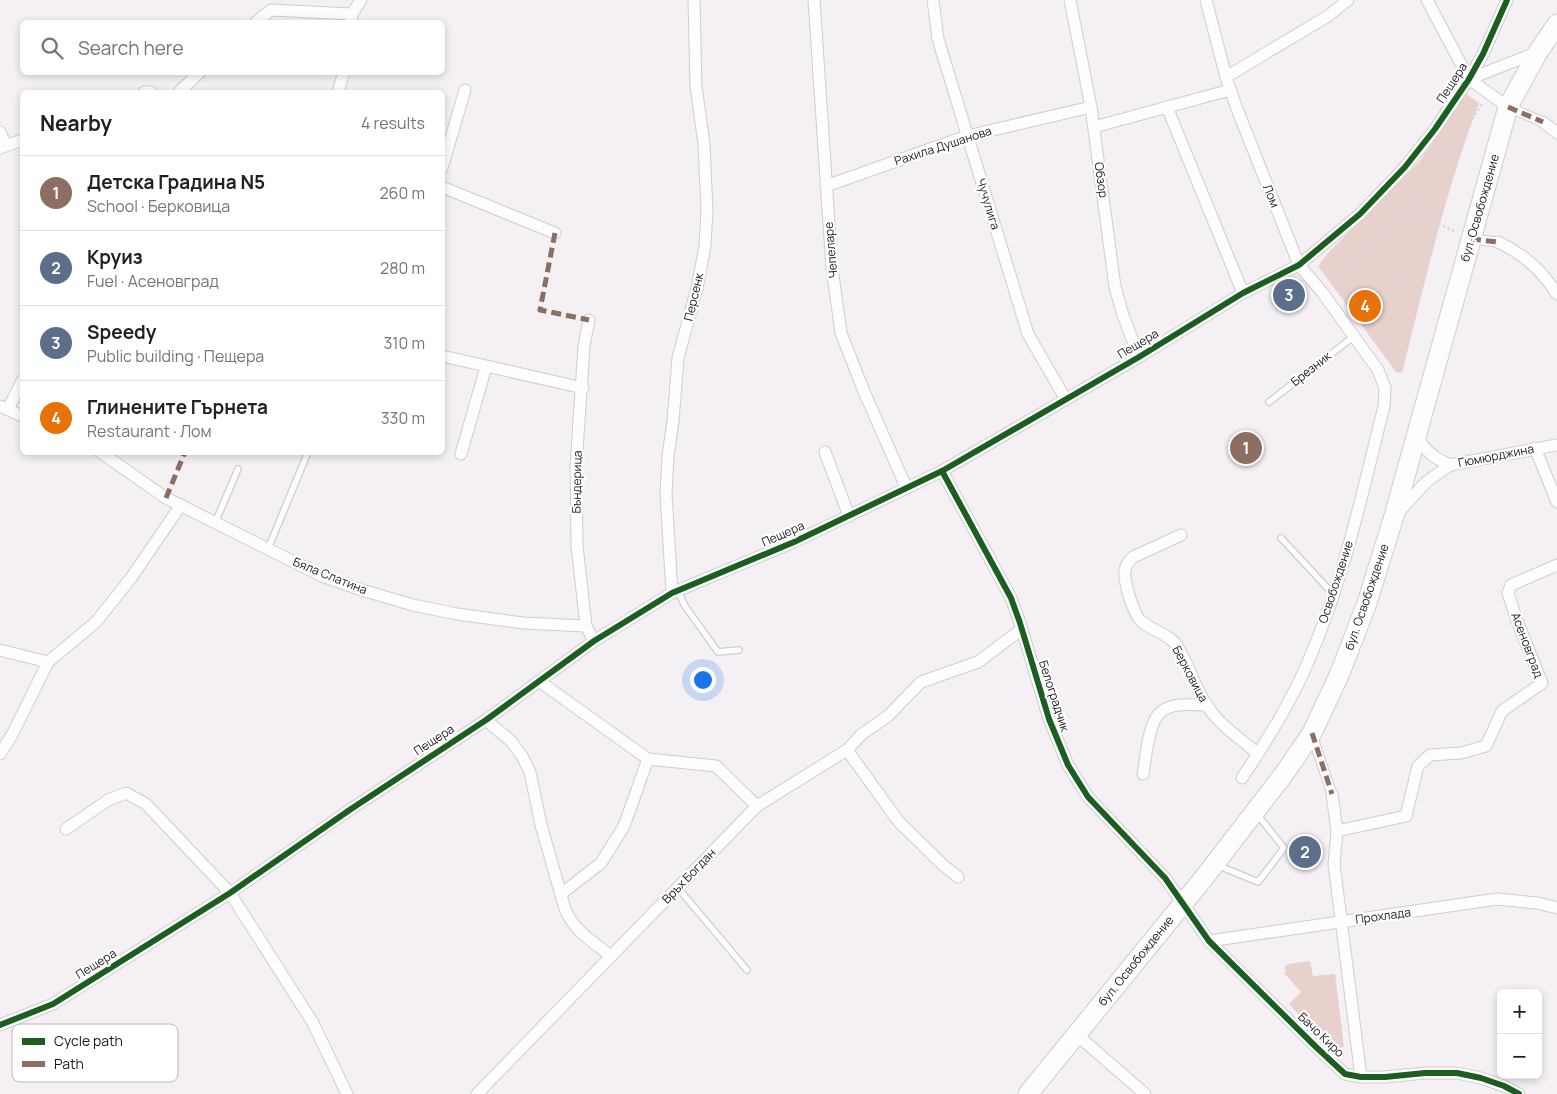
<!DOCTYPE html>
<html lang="en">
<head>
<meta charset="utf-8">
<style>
  :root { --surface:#fff; --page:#f2f2f2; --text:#202124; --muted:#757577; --line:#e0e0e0; --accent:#676467 }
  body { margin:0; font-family:Manrope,sans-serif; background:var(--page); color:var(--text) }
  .controls { position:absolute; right:15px; bottom:15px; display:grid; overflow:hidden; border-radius:8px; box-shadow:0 2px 8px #0003 }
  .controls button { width:45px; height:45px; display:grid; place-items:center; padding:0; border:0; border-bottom:1px solid var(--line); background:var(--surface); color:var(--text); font:25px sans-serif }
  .you { position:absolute; left:702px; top:679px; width:18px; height:18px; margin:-12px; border:4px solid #fff; border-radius:50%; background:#1a73e8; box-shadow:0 0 0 8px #1a73e833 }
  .badge { display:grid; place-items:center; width:32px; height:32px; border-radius:50%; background:var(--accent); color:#fff; font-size:16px; font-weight:700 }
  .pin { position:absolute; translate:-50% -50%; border:2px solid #fff; box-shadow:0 1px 5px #0006 }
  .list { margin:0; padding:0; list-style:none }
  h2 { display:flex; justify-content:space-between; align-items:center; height:65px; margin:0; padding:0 20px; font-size:21px }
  h2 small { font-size:16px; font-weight:400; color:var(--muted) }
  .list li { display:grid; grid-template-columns:32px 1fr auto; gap:15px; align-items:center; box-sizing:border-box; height:75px; padding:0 20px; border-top:1px solid var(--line) }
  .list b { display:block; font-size:19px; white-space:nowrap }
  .list p { margin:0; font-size:16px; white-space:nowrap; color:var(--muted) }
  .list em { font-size:16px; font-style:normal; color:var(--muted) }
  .icon { flex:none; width:28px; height:28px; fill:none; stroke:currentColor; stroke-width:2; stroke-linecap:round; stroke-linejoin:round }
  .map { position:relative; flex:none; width:1557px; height:1094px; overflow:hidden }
  .search { position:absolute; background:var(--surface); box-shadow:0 2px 8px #0003; left:20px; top:20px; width:425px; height:55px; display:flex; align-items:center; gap:12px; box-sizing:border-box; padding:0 18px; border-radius:8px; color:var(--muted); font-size:19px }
  .panel { position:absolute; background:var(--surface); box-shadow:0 2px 8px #0003; left:20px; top:90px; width:425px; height:365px; border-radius:8px }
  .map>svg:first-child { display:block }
  .green { fill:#e8d1cd }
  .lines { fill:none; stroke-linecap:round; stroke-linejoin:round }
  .service-casing { stroke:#d0cdd0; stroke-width:8 }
  .pedestrian-casing { stroke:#d0cdd0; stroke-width:11 }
  .minor-casing { stroke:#d0cdd0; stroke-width:13 }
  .primary-casing { stroke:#d0cdd0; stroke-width:21 }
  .path { stroke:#d9d8d9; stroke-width:2.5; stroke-dasharray:2.5 2.5; stroke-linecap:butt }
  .service { stroke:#fdfdfd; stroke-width:5.5 }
  .pedestrian { stroke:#fdfdfd; stroke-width:9 }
  .minor { stroke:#fdfdfd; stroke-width:11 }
  .primary { stroke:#fdfdfd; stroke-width:19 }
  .quiet { stroke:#8d6e63; stroke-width:5; stroke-dasharray:10 5; stroke-linecap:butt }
  .cycleway-casing { stroke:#fff; stroke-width:9 }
  .cycleway { stroke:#1b5e20; stroke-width:6 }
  .labels { text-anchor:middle; stroke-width:4.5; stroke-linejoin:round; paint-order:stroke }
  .street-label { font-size:12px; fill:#1b191b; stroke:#fff }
  .key { fill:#fff; stroke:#bbbabb; stroke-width:1 }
  .key-label { font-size:14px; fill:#1b191b }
</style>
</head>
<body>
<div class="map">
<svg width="1557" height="1094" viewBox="0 0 1557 1094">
  <rect width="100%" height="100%" fill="#f4f0f4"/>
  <g class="green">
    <path d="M 1466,94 L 1479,103 C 1445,192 1425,282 1402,373 L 1396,372 L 1318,266 L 1328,253 L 1419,162 Z"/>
    <path d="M 1310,961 L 1313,976 L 1335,974 L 1344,1047 L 1331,1049 L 1289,1004 L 1301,992 L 1284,973 L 1286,970 L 1284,968 L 1288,964 Z"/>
  </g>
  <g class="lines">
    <defs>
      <g id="service">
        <path d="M 1269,402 L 1353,337"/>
        <path d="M 215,523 L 238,469"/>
        <path d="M 1281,538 L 1334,595"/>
        <path d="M 268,549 L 308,452"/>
        <path d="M 678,591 L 685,606 L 718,652 L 739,650"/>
        <path d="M 1217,865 L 1258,882 L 1284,848 L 1257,814"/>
        <path d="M 678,888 L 747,970"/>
      </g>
      <g id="pedestrian">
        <path d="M 1508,107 L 1543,122"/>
        <path d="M 1471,239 L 1498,242"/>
        <path d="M 1312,735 L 1332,794"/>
      </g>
      <g id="minor">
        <path d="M 814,0 L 832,268 L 841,333 L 863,389 L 906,487"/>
        <path d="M 933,0 L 938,39 L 1028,334 L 1066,400"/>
        <path d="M 1070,0 L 1091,107 L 1115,287 L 1123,315 L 1139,357"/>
        <path d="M 1206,0 L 1226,77 L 1237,109 L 1299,265 L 1322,292 L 1378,370 L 1385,388 L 1384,406 C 1363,490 1345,575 1311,655 C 1293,699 1268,739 1242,778"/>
        <path d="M 1427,0 L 1469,79 L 1508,107"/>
        <path d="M 256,22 L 271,10 L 352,14"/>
        <path d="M 351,22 L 352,14 L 361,0"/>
        <path d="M 1226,77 L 1328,16 L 1348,0"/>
        <path d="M 1469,79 L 1538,52"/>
        <path d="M 144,92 L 151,92"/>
        <path d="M 179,92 L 200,72"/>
        <path d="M 338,92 L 344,72"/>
        <path d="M 1167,107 L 1243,293"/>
        <path d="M 1543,122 L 1557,133"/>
        <path d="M 1094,127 L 1230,90"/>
        <path d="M 0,132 L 6,145"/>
        <path d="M 0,148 L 22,140"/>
        <path d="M 442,168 L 465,90"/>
        <path d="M 826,186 L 967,136 L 1091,107"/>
        <path d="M 442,187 L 555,233"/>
        <path d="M 1498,242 C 1522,253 1543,272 1557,294"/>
        <path d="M 589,320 L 584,346 L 576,466 L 577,546 L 586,626 L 594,641"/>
        <path d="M 442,356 L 583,388"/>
        <path d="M 0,406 L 22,416"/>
        <path d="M 8,409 L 22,381"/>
        <path d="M 1416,436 C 1427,452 1432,457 1450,465 L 1557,445"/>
        <path d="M 1535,448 L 1557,502"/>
        <path d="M 100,452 L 166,498 L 322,576 L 365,591 L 413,605 L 457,614 L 523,623 L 586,626"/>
        <path d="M 825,452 L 849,516"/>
        <path d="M 461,454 L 486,367"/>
        <path d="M 942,471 L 1011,598 L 1020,623 L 1049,719 L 1068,765 L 1088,797 L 1165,878 L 1209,941 L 1316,1047 L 1345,1074 L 1361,1077 L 1385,1077 L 1425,1073 L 1457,1073 L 1481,1078 L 1504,1086 L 1519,1094"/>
        <path d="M 1398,513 L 1426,482 L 1450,465"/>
        <path d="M 1181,535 L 1133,557 C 1129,561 1126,564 1125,570 C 1123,580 1133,612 1140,620 C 1151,631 1169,633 1177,646 C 1189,664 1194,686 1206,704 C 1218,724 1241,739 1258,754"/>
        <path d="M 672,593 L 666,494 L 668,456 L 673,421 L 678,358 L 697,288 L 705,246 L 707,210 L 704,144 L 696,86 L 694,0"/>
        <path d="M 0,650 L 48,662 L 96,622 L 131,578 L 181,505"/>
        <path d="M 539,681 L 648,759 L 716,766 L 757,806"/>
        <path d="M 486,720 L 511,741 L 522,756 L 530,772 L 541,825 L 565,909 C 574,931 593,942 611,956"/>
        <path d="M 847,750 L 899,822 L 943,865 L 958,877"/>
        <path d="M 0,754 L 13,733 L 48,662"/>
        <path d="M 1143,774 C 1146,758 1148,722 1161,712 C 1172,702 1192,705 1206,705"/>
        <path d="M 1332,794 L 1337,831 L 1334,864 L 1361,1077"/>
        <path d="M 66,829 L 108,800 L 126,793 L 146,804 L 230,893 L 313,1023 L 347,1094"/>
        <path d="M 1337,831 L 1406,816 L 1418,766 L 1430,755 L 1461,753 L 1486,746 L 1502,711 L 1542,683 L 1516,618 L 1508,593 L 1511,585 L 1557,565"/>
        <path d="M 561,894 L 601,863 L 624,826 L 648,759"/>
        <path d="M 1209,941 L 1497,899 L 1537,903 L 1557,908"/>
        <path d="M 0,1025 L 53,1004 L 230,893 L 351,809 L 486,720 L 594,641 L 672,593 L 794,542 L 942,471 L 1139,357 L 1243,293 L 1299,265 L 1360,214 L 1405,167 L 1435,129 L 1469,79 L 1483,54 L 1507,0"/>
        <path d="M 1076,1034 L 1145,1094"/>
        <path d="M 477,1094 L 757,806 L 847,750 L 862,734 L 888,716 L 921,682 L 978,662 L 1022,629"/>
      </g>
      <path id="primary" d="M 1028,1094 L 1203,879 L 1284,774 L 1312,733 L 1340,673 L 1367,603 L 1394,516 L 1508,107 L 1538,52 L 1557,24"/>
    </defs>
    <use href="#service" class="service-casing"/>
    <use href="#pedestrian" class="pedestrian-casing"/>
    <use href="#minor" class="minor-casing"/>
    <use href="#primary" class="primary-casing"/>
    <g class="path">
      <path d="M 1409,209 L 1457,143 L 1482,104"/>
      <path d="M 1362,253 L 1399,288 L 1417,275 L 1423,261 L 1434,221"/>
      <path d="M 1331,282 L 1346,266 L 1385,236 L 1409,209 L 1456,232"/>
    </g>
    <use href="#service" class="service"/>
    <use href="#pedestrian" class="pedestrian"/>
    <use href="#minor" class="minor"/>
    <use href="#primary" class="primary"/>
    <g class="quiet">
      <path d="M 1508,107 L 1543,122"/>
      <path d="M 555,233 L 540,310 L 589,320"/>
      <path d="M 1471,239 L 1498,242"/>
      <path d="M 166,498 L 185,452"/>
      <path d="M 1312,733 L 1332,794"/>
    </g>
    <defs>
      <g id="cycleway">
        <path d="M 942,471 L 1011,598 L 1020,623 L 1049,719 L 1068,765 L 1088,797 L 1165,878 L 1209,941 L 1316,1047 L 1345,1074 L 1361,1077 L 1385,1077 L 1425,1073 L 1457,1073 L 1481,1078 L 1504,1086 L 1519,1094"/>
        <path d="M 0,1025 L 53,1004 L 230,893 L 351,809 L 486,720 L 594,641 L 672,593 L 794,542 L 942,471 L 1139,357 L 1243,293 L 1299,265 L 1360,214 L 1405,167 L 1435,129 L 1469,79 L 1483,54 L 1507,0"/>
      </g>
    </defs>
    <use href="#cycleway" class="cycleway-casing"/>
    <use href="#cycleway" class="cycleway"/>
  </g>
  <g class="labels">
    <g class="street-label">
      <text transform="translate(1452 83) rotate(-57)" y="4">Пещера</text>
      <text transform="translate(943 146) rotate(-18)" y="4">Рахила Душанова</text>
      <text transform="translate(1101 180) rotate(82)" y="4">Обзор</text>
      <text transform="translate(1271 196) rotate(68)" y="4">Лом</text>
      <text transform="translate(988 204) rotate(73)" y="4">Чучулига</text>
      <text transform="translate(1480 208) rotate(-74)" y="4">бул. Освобождение</text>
      <text transform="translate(831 250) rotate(-95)" y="4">Чепеларе</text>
      <text transform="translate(694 297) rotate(-77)" y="4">Персенк</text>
      <text transform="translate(1138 344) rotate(-31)" y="4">Пещера</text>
      <text transform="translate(1311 369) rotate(-38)" y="4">Брезник</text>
      <text transform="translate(1496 456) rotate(-11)" y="4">Гюмюрджина</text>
      <text transform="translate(577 482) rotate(-89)" y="4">Бъндерица</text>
      <text transform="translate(783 534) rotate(-24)" y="4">Пещера</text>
      <text transform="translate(330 576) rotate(22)" y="4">Бяла Слатина</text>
      <text transform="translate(1336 582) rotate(-72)" y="4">Освобождение</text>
      <text transform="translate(1367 597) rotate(-71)" y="4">бул. Освобождение</text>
      <text transform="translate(1527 645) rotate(69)" y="4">Асеновград</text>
      <text transform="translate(1190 674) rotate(62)" y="4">Берковица</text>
      <text transform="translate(1054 696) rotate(72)" y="4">Белоградчик</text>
      <text transform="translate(434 740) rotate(-33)" y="4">Пещера</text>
      <text transform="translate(689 876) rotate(-46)" y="4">Връх Богдан</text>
      <text transform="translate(1383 916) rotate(-8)" y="4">Прохлада</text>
      <text transform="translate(1136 961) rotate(-51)" y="4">бул. Освобождение</text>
      <text transform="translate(96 964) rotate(-32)" y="4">Пещера</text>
      <text transform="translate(1321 1035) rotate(44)" y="4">Бачо Киро</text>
    </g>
  </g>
  <rect x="12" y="1024" width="166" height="58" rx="8" class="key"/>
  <rect x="22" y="1038" width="23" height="7" fill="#1b5e20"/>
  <rect x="22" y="1061" width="23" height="6" fill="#8d6e63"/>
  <g class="key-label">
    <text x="54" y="1046">Cycle path</text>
    <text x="54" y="1069">Path</text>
  </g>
</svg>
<div class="controls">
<button>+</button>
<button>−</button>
</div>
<div class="you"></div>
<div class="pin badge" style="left:1246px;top:448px;background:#8d6e63">1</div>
<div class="pin badge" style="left:1305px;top:852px;background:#5c6f8a">2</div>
<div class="pin badge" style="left:1289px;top:295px;background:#5c6f8a">3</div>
<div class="pin badge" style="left:1365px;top:306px;background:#e8710a">4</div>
<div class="search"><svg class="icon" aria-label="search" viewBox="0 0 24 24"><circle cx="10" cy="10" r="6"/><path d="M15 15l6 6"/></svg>Search here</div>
<section class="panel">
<h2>Nearby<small>4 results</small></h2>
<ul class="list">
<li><span class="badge" style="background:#8d6e63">1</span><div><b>Детска Градина N5</b><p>School · Берковица</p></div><em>260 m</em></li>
<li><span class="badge" style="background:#5c6f8a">2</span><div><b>Круиз</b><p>Fuel · Асеновград</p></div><em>280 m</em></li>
<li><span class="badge" style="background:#5c6f8a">3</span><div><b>Speedy</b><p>Public building · Пещера</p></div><em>310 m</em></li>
<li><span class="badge" style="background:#e8710a">4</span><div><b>Глинените Гърнета</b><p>Restaurant · Лом</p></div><em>330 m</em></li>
</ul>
</section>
</div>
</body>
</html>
